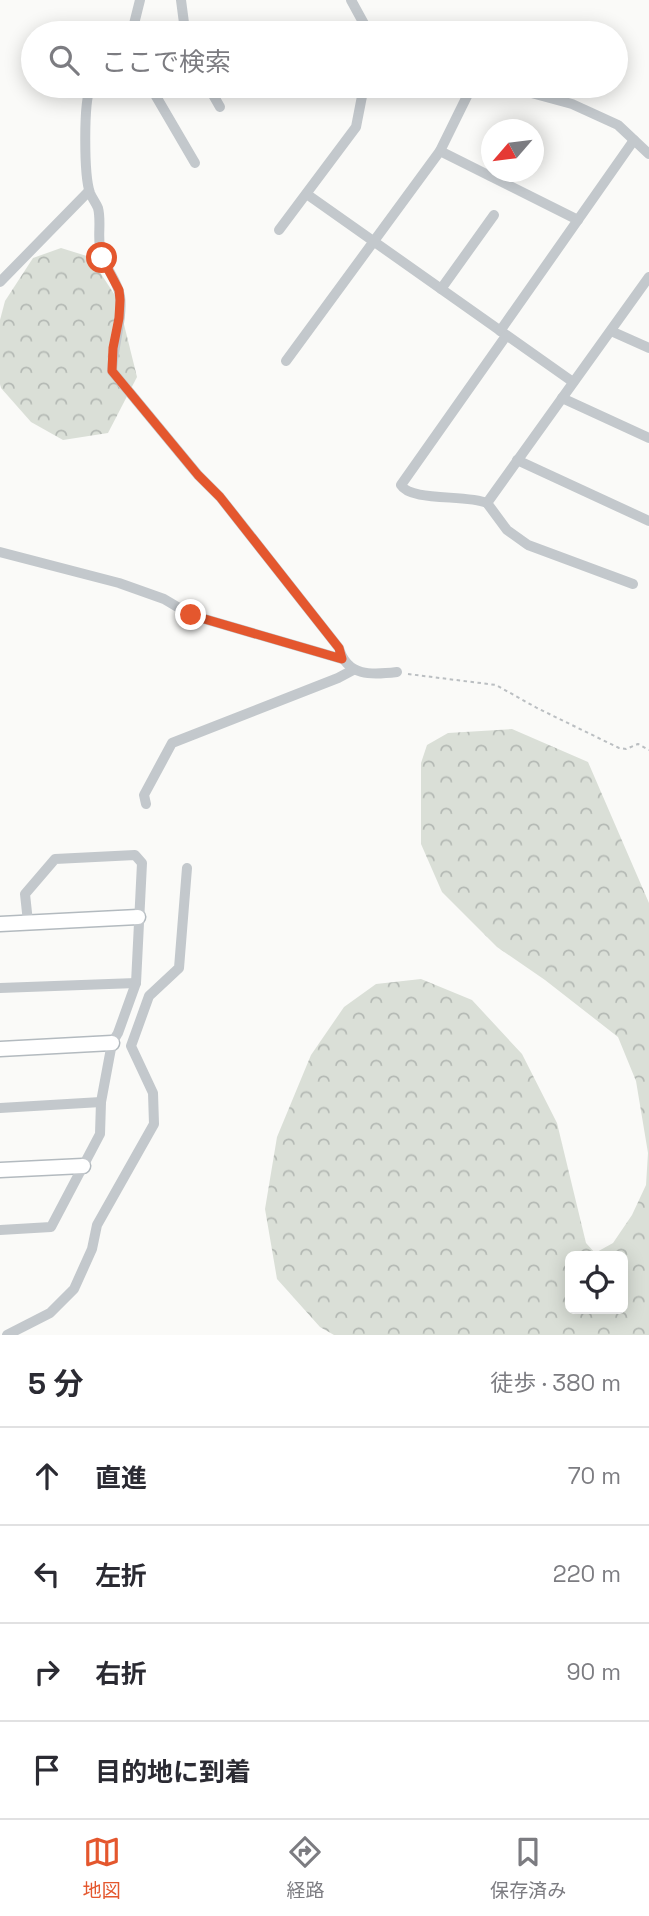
<!DOCTYPE html>
<html lang="ja">
<head>
<meta charset="utf-8">
<style>
  :root { --surface:#fff; --page:#f7f7f7; --text:#2b2b33; --muted:#7c7c81; --line:#e1e1e2; --accent:#e4572e }
  body { margin:0; font-family:"Space Grotesk","Noto Sans JP",sans-serif; background:var(--page); color:var(--text) }
  .controls { position:absolute; right:21px; bottom:21px; display:grid; overflow:hidden; border-radius:10px; box-shadow:0 4px 18px #0003 }
  .controls button { width:63px; height:63px; display:grid; place-items:center; padding:0; border:0; border-bottom:2px solid var(--line); background:var(--surface); color:var(--text); font:35px sans-serif }
  .compass { position:absolute; left:481px; top:119px; width:63px; height:63px; border-radius:50%; background:var(--surface); box-shadow:0 4px 18px #0003; rotate:242deg }
  .stop { position:absolute; width:21px; height:21px; margin:-16px; border:5px solid #e4572e; border-radius:50%; background:#fff }
  .stop.end { background:#e4572e; border-color:#fff; box-shadow:0 2px 7px #0008 }
  .list { margin:0; padding:0; list-style:none }
  h2 { display:flex; justify-content:space-between; align-items:center; height:91px; margin:0; padding:0 28px; font-size:30px }
  h2 small { font-size:23px; font-weight:400; color:var(--muted) }
  .list li { display:grid; grid-template-columns:46px 1fr auto; gap:21px; align-items:center; box-sizing:border-box; height:98px; padding:0 28px; border-top:2px solid var(--line) }
  .list b { display:block; font-size:26px; white-space:nowrap }
  .list em { font-size:23px; font-style:normal; color:var(--muted) }
  .icon { flex:none; width:38px; height:38px; fill:none; stroke:currentColor; stroke-width:2; stroke-linecap:round; stroke-linejoin:round }
  .map { position:relative; flex:none; width:649px; height:1335px; overflow:hidden }
  .search { position:absolute; background:var(--surface); box-shadow:0 4px 18px #0003; left:21px; right:21px; top:21px; height:77px; display:flex; align-items:center; gap:18px; box-sizing:border-box; padding:0 24px; border-radius:38px; color:var(--muted); font-size:26px }
  .sheet { height:483px; background:var(--surface) }
  nav { display:flex; justify-content:space-around; align-items:center; box-sizing:border-box; height:98px; border-top:2px solid var(--line); background:var(--surface); font-size:19px; color:var(--muted) }
  nav a { display:grid; justify-items:center; gap:4px }
  nav .on { color:var(--accent) }
  .map>svg:first-child { display:block }
  .forest { fill:url(#forest-crowns); fill-rule:evenodd }
  .lines { fill:none; stroke-linecap:round; stroke-linejoin:round }
  .secondary-casing { stroke:#b3babf; stroke-width:17 }
  .path { stroke:#bbbfc2; stroke-width:2; stroke-dasharray:3.5 3.5; stroke-linecap:butt }
  .street { stroke:#c3c8cc; stroke-width:10 }
  .secondary { stroke:#fff; stroke-width:14 }
  .route { stroke:#e4572e; stroke-width:9 }
</style>
</head>
<body>
<div class="map">
<svg width="649" height="1335" viewBox="0 0 649 1335">
  <defs>
    <pattern id="forest-crowns" width="20" height="18" patternUnits="userSpaceOnUse" patternTransform="scale(1.75)"><rect width="20" height="18" fill="#dadfd7"/><path d="M2 6a3 3 0 1 1 6 0M12 15a3 3 0 1 1 6 0" fill="none" stroke="#b4b9b4"/></pattern>
  </defs>
  <rect width="100%" height="100%" fill="#fafaf8"/>
  <g class="forest">
    <path d="M 61,248 L 90,257 L 118,300 L 137,377 L 108,433 L 63,440 L 31,422 L 1,388 L 0,384 L 0,320 L 5,301 L 33,258 Z"/>
    <path d="M 512,729 L 588,762 L 649,903 L 649,1335 L 334,1335 L 320,1327 L 277,1279 L 265,1209 L 277,1137 L 311,1055 L 344,1007 L 376,984 L 421,979 L 472,1000 L 522,1054 L 557,1123 L 586,1243 L 595,1253 L 613,1243 L 632,1215 L 646,1185 L 648,1153 L 636,1081 L 618,1037 L 545,980 L 497,947 L 442,892 L 421,844 L 421,763 L 427,745 L 448,733 ZM 570,1256 L 623,1256 L 623,1309 L 570,1309 Z"/>
  </g>
  <g class="lines">
    <defs>
      <g id="secondary">
        <path d="M 0,924 L 138,917"/>
        <path d="M 0,1049 L 112,1043"/>
        <path d="M 0,1170 L 83,1166"/>
      </g>
    </defs>
    <use href="#secondary" class="secondary-casing"/>
    <path class="path" d="M 408,674 L 496,685 L 537,708 L 619,748 L 626,749 L 638,744 L 649,750"/>
    <g class="street">
      <path d="M 181,0 L 184,23 L 189,33"/>
      <path d="M 351,0 L 369,33"/>
      <path d="M 128,33 L 134,24 L 140,0"/>
      <path d="M 91,86 C 83,101 84,176 90,193 C 92,198 96,203 98,208 C 102,223 96,241 102,256 C 107,270 118,282 120,296 C 123,318 113,347 112,371 L 198,475 L 220,497 L 339,648 C 347,677 372,675 397,672"/>
      <path d="M 150,86 L 195,163"/>
      <path d="M 208,86 L 220,107"/>
      <path d="M 506,86 L 572,104 L 618,125 L 649,154"/>
      <path d="M 440,151 L 578,220"/>
      <path d="M 308,195 L 573,382"/>
      <path d="M 279,230 L 356,127 L 364,86"/>
      <path d="M 0,282 L 89,191"/>
      <path d="M 441,289 L 494,215"/>
      <path d="M 500,331 L 634,140"/>
      <path d="M 611,331 L 649,348"/>
      <path d="M 286,361 L 440,151 L 472,86"/>
      <path d="M 562,398 L 649,438"/>
      <path d="M 517,460 L 649,521"/>
      <path d="M 487,503 C 466,494 411,502 401,485 L 506,336"/>
      <path d="M 0,552 L 119,583 L 164,599 L 191,615 L 342,659"/>
      <path d="M 633,584 L 528,545 L 507,530 L 487,503 L 649,277"/>
      <path d="M 146,804 L 144,795 L 172,743 L 338,678 L 353,670"/>
      <path d="M 0,988 L 136,983"/>
      <path d="M 0,1108 L 101,1102"/>
      <path d="M 0,1230 L 51,1227 L 100,1134 L 101,1102 L 112,1043 L 118,1033 L 136,983 L 142,863 L 135,855 L 55,859 L 25,894 L 28,922"/>
      <path d="M 7,1335 L 50,1313 L 74,1289 L 92,1249 L 97,1225 L 154,1124 L 153,1093 L 131,1046 L 149,996 L 179,968 L 187,868"/>
    </g>
    <use href="#secondary" class="secondary"/>
  </g>
  <g class="lines">
    <path class="route" d="M 102,258 L 119,290 L 120,300 L 119,318 L 113,348 L 112,371 L 198,475 L 220,497 L 339,648 L 342,659 L 191,615"/>
  </g>
</svg>
<div class="controls">
<button><svg class="icon" aria-label="locate" viewBox="0 0 24 24"><circle cx="12" cy="12" r="6"/><path d="M12 2v4M12 18v4M2 12h4M18 12h4"/></svg></button>
</div>
<svg class="compass" viewBox="-18 -18 36 36"><path d="M0-13l5 13h-10z" fill="#e53935"/><path d="M0 13l5-13h-10z" fill="#7c7c81"/></svg>
<div class="stop" style="left:102px;top:258px"></div>
<div class="stop end" style="left:191px;top:615px"></div>
<div class="search"><svg class="icon" aria-label="search" viewBox="0 0 24 24"><circle cx="10" cy="10" r="6"/><path d="M15 15l6 6"/></svg>ここで検索</div>
</div>
<section class="sheet">
<h2>5 分<small>徒歩 · 380 m</small></h2>
<ul class="list">
<li><svg class="icon" aria-label="ahead" viewBox="0 0 24 24"><path d="M12 20V5M6 11l6-6 6 6"/></svg><div><b>直進</b></div><em>70 m</em></li>
<li><svg class="icon" aria-label="left" viewBox="0 0 24 24"><path d="M17 20v-9H6M10 6l-5 5 5 5"/></svg><div><b>左折</b></div><em>220 m</em></li>
<li><svg class="icon" aria-label="right" viewBox="0 0 24 24"><path d="M7 20v-9h11M14 6l5 5-5 5"/></svg><div><b>右折</b></div><em>90 m</em></li>
<li><svg class="icon" aria-label="arrive" viewBox="0 0 24 24"><path d="M6 21V4h12l-3 4 3 4H6"/></svg><div><b>目的地に到着</b></div></li>
</ul>
</section>
<nav>
<a class="on"><svg class="icon" aria-label="map" viewBox="0 0 24 24"><path d="M3 6l6-2 6 2 6-2v14l-6 2-6-2-6 2zM9 4v14M15 6v14"/></svg>地図</a>
<a><svg class="icon" aria-label="directions" viewBox="0 0 24 24"><path d="M12 3l9 9-9 9-9-9zM9 14v-3h6M13 9l2 2-2 2"/></svg>経路</a>
<a><svg class="icon" aria-label="saved" viewBox="0 0 24 24"><path d="M7 4h10v16l-5-4-5 4z"/></svg>保存済み</a>
</nav>
</body>
</html>
